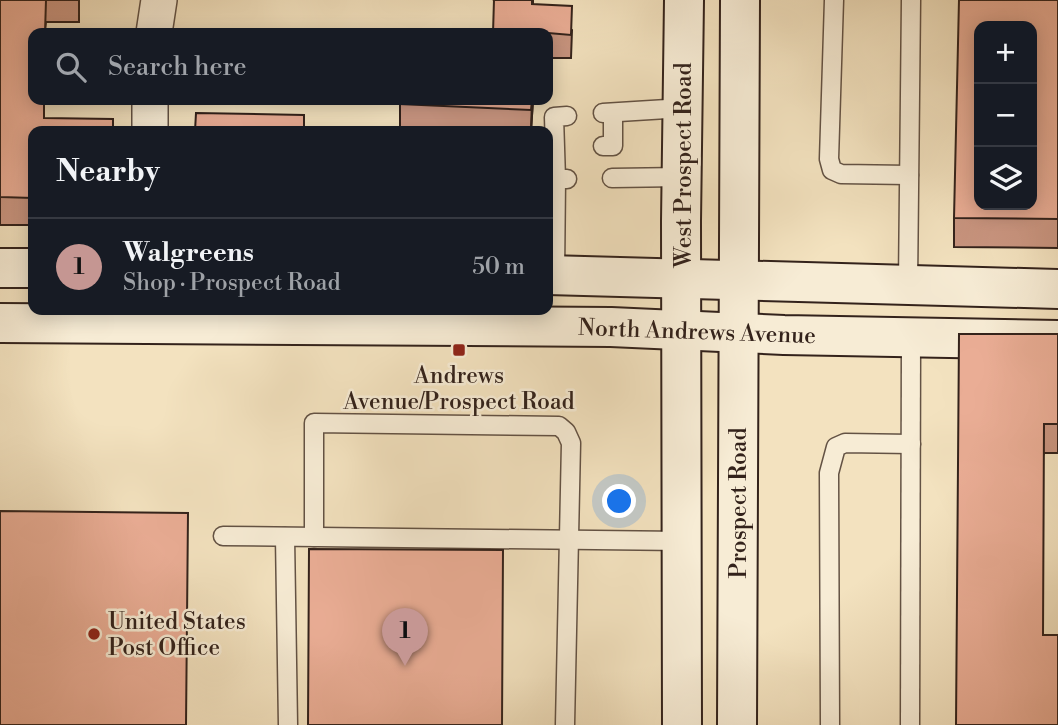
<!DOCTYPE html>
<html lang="en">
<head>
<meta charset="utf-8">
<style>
  :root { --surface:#171b24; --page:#242831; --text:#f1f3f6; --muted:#9ea1a6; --line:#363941; --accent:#c59692 }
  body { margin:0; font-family:"Libre Bodoni",serif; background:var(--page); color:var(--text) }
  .controls { position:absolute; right:21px; top:21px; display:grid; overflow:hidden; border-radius:14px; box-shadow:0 4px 18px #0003 }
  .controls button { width:63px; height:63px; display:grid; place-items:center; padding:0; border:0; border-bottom:2px solid var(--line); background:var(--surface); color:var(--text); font:35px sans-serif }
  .you { position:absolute; left:620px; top:502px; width:24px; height:24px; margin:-18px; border:5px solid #fff; border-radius:50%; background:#1a73e8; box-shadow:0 0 0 10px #1a73e833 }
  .badge { display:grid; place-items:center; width:46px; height:46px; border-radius:50%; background:var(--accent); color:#111; font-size:23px; font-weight:700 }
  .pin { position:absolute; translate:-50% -58px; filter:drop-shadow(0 2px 4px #0008) }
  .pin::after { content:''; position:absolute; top:37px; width:24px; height:21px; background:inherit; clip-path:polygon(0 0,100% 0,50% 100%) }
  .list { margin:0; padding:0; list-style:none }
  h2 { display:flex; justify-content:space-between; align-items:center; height:91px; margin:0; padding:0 28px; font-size:30px }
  h2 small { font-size:23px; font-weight:400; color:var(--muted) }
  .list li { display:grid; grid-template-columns:46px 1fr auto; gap:21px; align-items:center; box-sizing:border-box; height:98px; padding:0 28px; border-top:2px solid var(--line) }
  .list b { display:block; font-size:26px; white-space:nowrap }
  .list p { margin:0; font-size:23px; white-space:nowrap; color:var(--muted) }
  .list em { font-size:23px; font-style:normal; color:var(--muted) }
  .icon { flex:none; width:38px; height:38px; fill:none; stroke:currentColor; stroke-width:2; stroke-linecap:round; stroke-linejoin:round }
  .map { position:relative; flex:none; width:1058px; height:725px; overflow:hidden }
  .search { position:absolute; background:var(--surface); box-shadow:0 4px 18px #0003; left:28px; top:28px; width:525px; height:77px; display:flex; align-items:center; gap:18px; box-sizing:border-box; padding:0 24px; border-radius:14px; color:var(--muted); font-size:26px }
  .panel { position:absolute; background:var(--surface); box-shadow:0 4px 18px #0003; left:28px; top:126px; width:525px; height:189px; border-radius:14px }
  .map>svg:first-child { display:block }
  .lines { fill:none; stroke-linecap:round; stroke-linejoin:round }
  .lane-casing { stroke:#635244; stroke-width:21 }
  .street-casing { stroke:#635244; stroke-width:38 }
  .secondary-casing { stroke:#33221b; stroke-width:42 }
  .lane { stroke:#f7ecd5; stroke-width:18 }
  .street { stroke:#f7ecd5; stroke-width:35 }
  .secondary { stroke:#f7ecd5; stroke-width:38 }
  .wall { fill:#c99580; stroke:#33221b; stroke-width:2 }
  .shaded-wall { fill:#a47968; stroke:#33221b; stroke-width:2 }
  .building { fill:#eaad95; stroke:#33221b; stroke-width:2; fill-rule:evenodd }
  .poi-dot { fill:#8f2418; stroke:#f7ecd5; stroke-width:2.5 }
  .labels { text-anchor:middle; stroke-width:5; stroke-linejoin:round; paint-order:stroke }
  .street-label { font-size:23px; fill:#33221b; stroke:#f7ecd5 }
  .poi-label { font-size:23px; fill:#33221b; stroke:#f7ecd5 }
</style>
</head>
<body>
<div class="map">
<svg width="1058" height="725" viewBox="0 0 1058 725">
  <rect width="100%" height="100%" fill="#f3e2bf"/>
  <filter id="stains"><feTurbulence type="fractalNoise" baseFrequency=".00286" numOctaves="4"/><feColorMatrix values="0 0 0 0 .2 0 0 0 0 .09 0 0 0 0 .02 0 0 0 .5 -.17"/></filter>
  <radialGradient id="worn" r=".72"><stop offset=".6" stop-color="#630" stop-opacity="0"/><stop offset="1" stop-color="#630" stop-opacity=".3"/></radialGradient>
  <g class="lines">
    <defs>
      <g id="lane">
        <path d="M 834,0 L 829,159 L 832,170 L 841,174 L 909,175"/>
        <path d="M 603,113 L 683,108"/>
        <path d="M 603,146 L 613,146 L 613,113"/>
        <path d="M 612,178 L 682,177"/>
        <path d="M 548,179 L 556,179 L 554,117 L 567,116"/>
        <path d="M 555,275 L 556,179 L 567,179"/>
        <path d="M 908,284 L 911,0"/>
        <path d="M 223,536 L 682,541"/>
        <path d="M 285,537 L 288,725"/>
        <path d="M 314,537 L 314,423 L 559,426 L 566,432 L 571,443 L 565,725"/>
        <path d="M 830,725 L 829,473 L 836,447 L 845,443 L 911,444"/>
        <path d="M 910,725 L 911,338"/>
      </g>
      <g id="street">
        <path d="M 154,33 L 159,0"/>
        <path d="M 150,100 L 150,131"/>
      </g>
      <g id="secondary">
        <path d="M 0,268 L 33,268"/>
        <path d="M 548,275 L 1058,289"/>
        <path d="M 0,323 L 611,327 L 784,335 L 1058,340"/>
        <path d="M 682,725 L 681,221 L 684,0"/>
        <path d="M 737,725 L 740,0"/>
      </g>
    </defs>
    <use href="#lane" class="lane-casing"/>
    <use href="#street" class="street-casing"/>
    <use href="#secondary" class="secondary-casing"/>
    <use href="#lane" class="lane"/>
    <use href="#street" class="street"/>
    <use href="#secondary" class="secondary"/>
  </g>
  <g class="wall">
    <path d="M 0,0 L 79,0 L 79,22 L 46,22 L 33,131 L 33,225 L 0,225 Z"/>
    <path d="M 494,0 L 533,0 L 533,4 L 572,30 L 571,58 L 548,58 L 548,33 Z"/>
    <path d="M 1058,0 L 1058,248 L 954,247 L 954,218 Z"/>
    <path d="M 400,100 L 533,100 L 531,131 L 484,131 L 400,127 Z"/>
    <path d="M 1058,334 L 1058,453 L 1044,453 L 956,725 Z"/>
  </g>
  <path class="shaded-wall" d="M 532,100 L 533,100 L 531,131 Z"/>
  <g class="building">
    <path d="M 0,0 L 46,0 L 45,33 L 33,33 L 33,100 L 44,100 L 44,118 L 113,119 L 113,131 L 33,131 L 33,198 L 0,197 Z"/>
    <path d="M 494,0 L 532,0 L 532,4 L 572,6 L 571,35 L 548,33 L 493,33 Z"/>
    <path d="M 959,0 L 1058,0 L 1058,219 L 954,218 ZM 979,26 L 1032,26 L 1032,205 L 979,205 Z"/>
    <path d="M 400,100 L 532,100 L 531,110 L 400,104 Z"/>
    <path d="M 196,113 L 304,115 L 304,131 L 195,131 Z"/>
    <path d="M 959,334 L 1058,334 L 1058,424 L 1044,424 L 1043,635 L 1058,635 L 1058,725 L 956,725 Z"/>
    <path d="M 0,511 L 188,513 L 186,725 L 0,725 Z"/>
    <path d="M 309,549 L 503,550 L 502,725 L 308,725 Z"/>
  </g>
  <g class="poi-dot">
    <rect x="452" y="343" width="14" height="14" rx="3.5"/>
    <circle cx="94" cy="634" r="7"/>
  </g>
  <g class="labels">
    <g class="street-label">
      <text transform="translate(683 165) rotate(-90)" y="8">West Prospect Road</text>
      <text transform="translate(697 331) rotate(2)" y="8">North Andrews Avenue</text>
      <text transform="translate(738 503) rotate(-90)" y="8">Prospect Road</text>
    </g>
    <g class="poi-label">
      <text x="459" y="383">Andrews<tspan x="459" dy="26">Avenue/Prospect Road</tspan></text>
      <text x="108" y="629" text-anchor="start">United States<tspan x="108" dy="26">Post Office</tspan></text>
    </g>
  </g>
  <rect width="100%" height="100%" filter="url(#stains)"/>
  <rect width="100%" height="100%" fill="url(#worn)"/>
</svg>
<div class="controls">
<button>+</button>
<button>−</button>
<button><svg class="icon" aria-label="layers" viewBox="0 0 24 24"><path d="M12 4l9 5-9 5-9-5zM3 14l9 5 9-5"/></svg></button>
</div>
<div class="you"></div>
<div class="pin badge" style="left:405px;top:666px">1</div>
<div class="search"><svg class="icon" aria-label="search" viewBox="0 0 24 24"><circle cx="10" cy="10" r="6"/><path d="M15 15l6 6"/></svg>Search here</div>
<section class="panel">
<h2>Nearby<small></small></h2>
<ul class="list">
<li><span class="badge">1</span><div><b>Walgreens</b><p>Shop · Prospect Road</p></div><em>50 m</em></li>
</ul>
</section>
</div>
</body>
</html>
